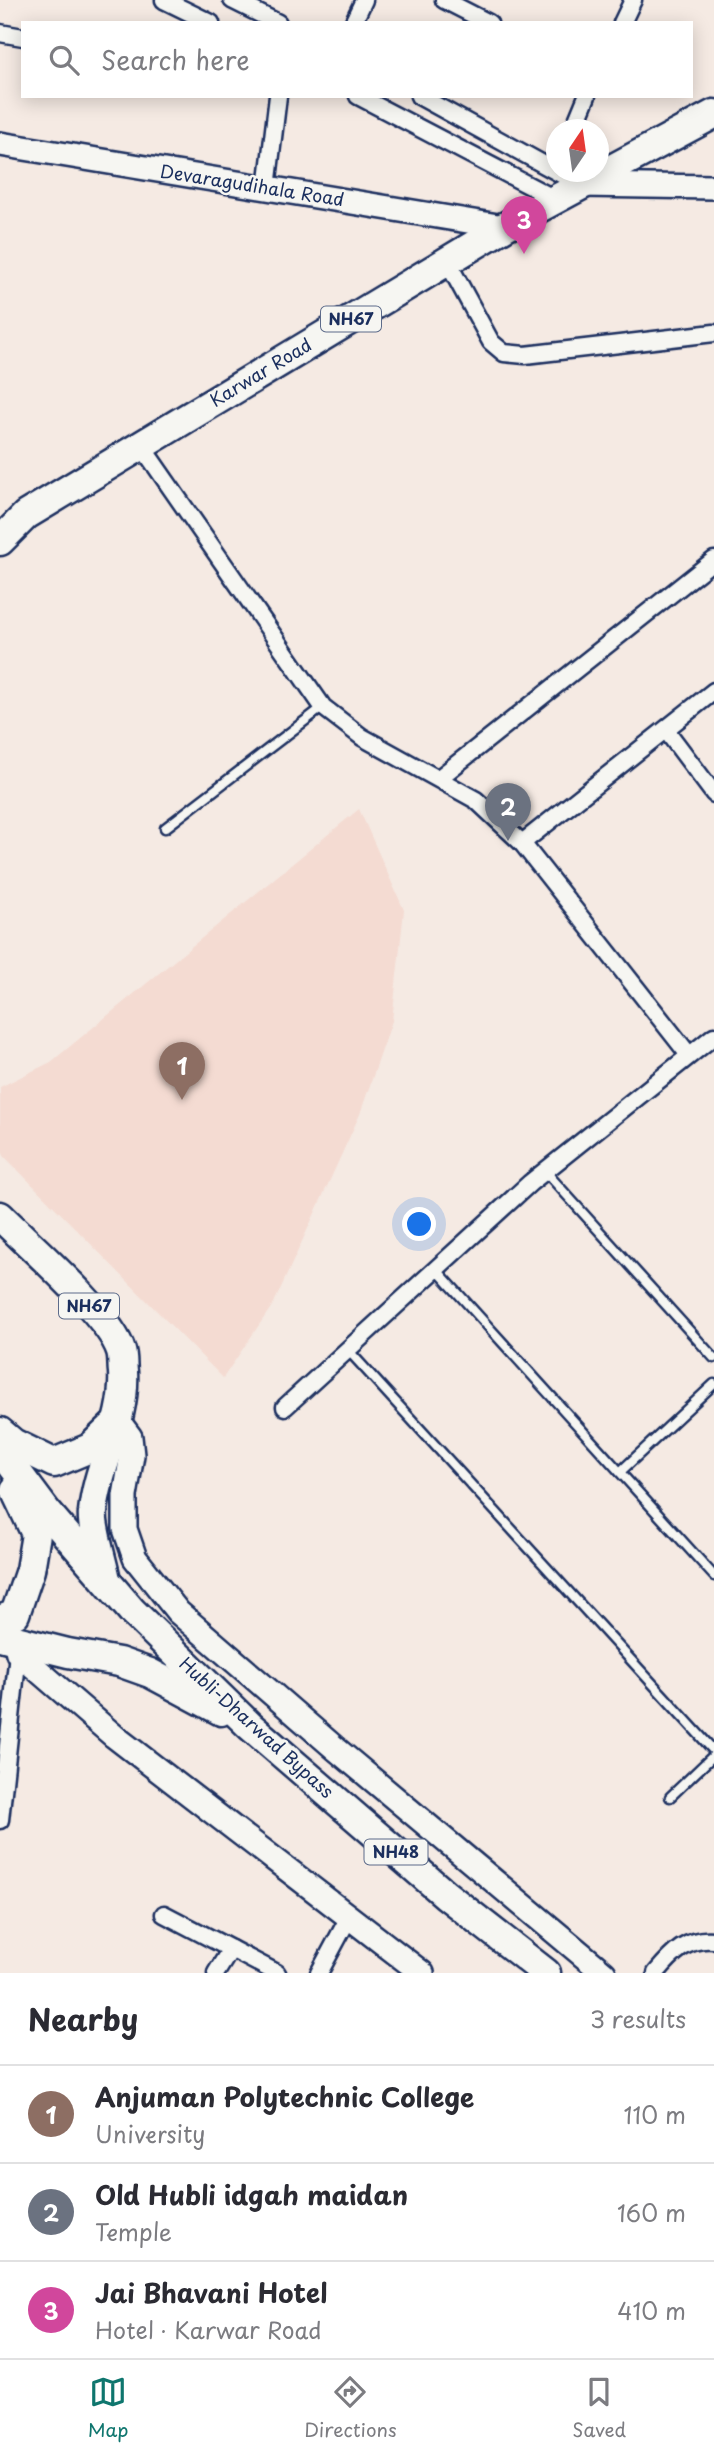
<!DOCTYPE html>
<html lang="en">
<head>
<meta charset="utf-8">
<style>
  :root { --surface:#fff; --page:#f2f2f3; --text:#2b2b33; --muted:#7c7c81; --line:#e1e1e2; --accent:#0f766e }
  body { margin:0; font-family:"Playpen Sans",sans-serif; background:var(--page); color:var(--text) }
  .compass { position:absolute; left:546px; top:119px; width:63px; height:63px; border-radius:50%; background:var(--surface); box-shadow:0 4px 18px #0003; rotate:13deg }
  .you { position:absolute; left:420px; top:1225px; width:24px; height:24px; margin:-18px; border:5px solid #fff; border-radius:50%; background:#1a73e8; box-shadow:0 0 0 10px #1a73e833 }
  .badge { display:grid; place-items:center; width:46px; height:46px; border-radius:50%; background:var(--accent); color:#fff; font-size:23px; font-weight:700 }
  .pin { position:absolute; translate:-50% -58px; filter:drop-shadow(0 2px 4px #0008) }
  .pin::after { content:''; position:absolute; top:37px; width:24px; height:21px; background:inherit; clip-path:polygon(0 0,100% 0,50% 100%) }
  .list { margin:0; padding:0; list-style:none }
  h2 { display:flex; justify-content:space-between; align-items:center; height:91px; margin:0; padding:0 28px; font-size:30px }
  h2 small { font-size:23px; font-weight:400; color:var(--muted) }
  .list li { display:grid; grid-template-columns:46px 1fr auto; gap:21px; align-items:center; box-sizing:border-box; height:98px; padding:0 28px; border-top:2px solid var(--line) }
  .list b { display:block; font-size:26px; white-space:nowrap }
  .list p { margin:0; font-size:23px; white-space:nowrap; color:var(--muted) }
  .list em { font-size:23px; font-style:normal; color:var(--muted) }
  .icon { flex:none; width:38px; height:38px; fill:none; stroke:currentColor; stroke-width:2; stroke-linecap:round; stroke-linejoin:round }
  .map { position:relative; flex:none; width:714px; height:1973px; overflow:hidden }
  .search { position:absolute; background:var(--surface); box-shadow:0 4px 18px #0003; left:21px; right:21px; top:21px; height:77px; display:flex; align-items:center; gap:18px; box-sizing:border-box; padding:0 24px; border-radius:0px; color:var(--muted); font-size:26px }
  .sheet { height:385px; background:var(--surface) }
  nav { display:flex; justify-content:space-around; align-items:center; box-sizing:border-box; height:98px; border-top:2px solid var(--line); background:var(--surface); font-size:19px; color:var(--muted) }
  nav a { display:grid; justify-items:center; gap:4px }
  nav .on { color:var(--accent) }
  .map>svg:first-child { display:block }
  .built { fill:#f4dbd2 }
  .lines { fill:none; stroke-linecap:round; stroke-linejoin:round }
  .lane-casing { stroke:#1b2f5e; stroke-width:13 }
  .street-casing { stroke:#1b2f5e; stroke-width:21 }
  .secondary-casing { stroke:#1b2f5e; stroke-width:28 }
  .highway-casing { stroke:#1b2f5e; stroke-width:33 }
  .lane { stroke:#f6f6f2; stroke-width:8 }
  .street { stroke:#f6f6f2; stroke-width:16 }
  .secondary { stroke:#f6f6f2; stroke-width:23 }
  .highway { stroke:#f6f6f2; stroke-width:28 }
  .labels { text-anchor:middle; stroke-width:5; stroke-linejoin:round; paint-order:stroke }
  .shield { fill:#f6f6f2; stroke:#5d6b8a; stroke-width:2 }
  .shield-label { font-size:16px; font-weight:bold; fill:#1b2f5e }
  .street-label { font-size:18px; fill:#1b2f5e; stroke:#f6f6f2 }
</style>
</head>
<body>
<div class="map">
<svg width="714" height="1973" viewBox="0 0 714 1973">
  <rect width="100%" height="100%" fill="#f5eae3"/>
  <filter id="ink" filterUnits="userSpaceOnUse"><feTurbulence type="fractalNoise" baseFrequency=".0143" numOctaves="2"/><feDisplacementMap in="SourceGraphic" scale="14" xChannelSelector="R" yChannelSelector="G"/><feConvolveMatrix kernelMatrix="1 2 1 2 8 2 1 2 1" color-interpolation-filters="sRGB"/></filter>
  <g filter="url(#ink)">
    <path class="built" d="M 359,809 L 404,910 L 392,1021 L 360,1114 L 274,1303 L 223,1378 L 4,1156 L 0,1144 L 0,1087 L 51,1062 Z"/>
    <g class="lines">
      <defs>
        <g id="lane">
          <path d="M 165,828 L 323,707"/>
          <path d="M 545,1171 L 714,1358"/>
          <path d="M 436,1269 L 714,1576"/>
          <path d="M 348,1350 L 714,1751"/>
          <path d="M 620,1472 L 714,1384"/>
          <path d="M 670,1797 L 714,1755"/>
        </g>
        <g id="street">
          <path d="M 164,0 L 211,23"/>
          <path d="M 232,0 L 278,23"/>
          <path d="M 444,0 L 489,23"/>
          <path d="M 353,23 L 364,0"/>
          <path d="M 622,23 L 633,0"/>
          <path d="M 0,33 L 23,37"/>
          <path d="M 358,96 L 555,199"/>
          <path d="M 419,96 L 581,185"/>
          <path d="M 573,130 L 587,96"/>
          <path d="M 267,188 L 278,96"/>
          <path d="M 447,261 L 491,342 L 504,353 L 525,355 L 714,333"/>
          <path d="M 141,445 L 323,707 L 362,737 L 476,800 L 522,843 L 689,1055"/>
          <path d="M 666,730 L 714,794"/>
          <path d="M 439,778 L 714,560"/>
          <path d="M 522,843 L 714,691"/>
          <path d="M 285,1407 L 530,1183 L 714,1036"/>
          <path d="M 0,1820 L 18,1653"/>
          <path d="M 164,1914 L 277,1973"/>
          <path d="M 216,1973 L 231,1949"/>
          <path d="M 319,1973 L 349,1917"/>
          <path d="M 656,1973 C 672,1954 687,1937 714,1940"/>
        </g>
        <g id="secondary">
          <path d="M 0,144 L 504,227"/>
          <path d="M 581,185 L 714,187"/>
          <path d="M 118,1421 L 130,1437 L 132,1455 L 125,1496 L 125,1529 L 135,1558 L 178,1612 L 336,1749 L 604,1973"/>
          <path d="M 15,1641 L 18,1653 L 114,1736 L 422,1973"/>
        </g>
        <g id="highway">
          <path d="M 0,541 L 26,515 L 504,227 L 714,114"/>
          <path d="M 0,1216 C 29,1245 110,1315 121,1351 C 123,1357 122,1365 123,1372 C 126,1421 98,1463 93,1512 C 91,1527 103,1563 106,1580"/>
          <path d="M 0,1432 L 13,1443 L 54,1463 L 90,1448 L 116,1423"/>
          <path d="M 0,1449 L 47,1512 L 132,1611 L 250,1726 L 446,1895 L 546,1973"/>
          <path d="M 0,1620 L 15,1614 L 30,1570 L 36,1534 L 15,1490"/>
          <path d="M 0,1636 L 68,1653 L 119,1662 L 150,1673 L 221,1711"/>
        </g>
      </defs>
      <use href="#lane" class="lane-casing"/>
      <use href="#street" class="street-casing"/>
      <use href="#secondary" class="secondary-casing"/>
      <use href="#highway" class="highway-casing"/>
      <use href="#lane" class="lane"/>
      <use href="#street" class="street"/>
      <use href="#secondary" class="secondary"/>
      <use href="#highway" class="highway"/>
    </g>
  </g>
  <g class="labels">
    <g class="shield">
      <rect x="321" y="306.5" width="60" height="25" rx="5"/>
      <rect x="59" y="1293.5" width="60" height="25" rx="5"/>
      <rect x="364.5" y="1839.5" width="63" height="25" rx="5"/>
    </g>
    <g class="shield-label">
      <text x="351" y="325">NH67</text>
      <text x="89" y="1312">NH67</text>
      <text x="396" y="1858">NH48</text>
    </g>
    <g class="street-label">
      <text transform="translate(252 186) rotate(9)" y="6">Devaragudihala Road</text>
      <text transform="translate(261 373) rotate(-31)" y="6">Karwar Road</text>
      <text transform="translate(256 1728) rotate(42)" y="6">Hubli-Dharwad Bypass</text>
    </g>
  </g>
</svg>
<svg class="compass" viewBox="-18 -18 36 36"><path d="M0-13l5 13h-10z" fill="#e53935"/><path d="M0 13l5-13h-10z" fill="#7c7c81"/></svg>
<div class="you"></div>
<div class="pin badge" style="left:182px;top:1100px;background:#8d6e63">1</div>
<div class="pin badge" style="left:508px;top:841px;background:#6b7280">2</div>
<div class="pin badge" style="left:524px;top:254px;background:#d1479c">3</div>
<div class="search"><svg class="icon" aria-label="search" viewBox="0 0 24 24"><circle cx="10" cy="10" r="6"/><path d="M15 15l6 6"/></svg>Search here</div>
</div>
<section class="sheet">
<h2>Nearby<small>3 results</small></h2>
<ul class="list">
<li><span class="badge" style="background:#8d6e63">1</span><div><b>Anjuman Polytechnic College</b><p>University</p></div><em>110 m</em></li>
<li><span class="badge" style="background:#6b7280">2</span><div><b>Old Hubli idgah maidan</b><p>Temple</p></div><em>160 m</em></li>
<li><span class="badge" style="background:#d1479c">3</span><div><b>Jai Bhavani Hotel</b><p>Hotel · Karwar Road</p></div><em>410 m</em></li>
</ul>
</section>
<nav>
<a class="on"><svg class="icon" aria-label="map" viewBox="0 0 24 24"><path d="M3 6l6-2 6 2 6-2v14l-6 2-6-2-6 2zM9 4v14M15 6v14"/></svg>Map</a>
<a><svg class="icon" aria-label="directions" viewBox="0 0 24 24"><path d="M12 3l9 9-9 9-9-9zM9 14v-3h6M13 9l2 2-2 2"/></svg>Directions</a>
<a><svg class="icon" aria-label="saved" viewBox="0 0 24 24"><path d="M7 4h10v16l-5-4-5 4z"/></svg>Saved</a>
</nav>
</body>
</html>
